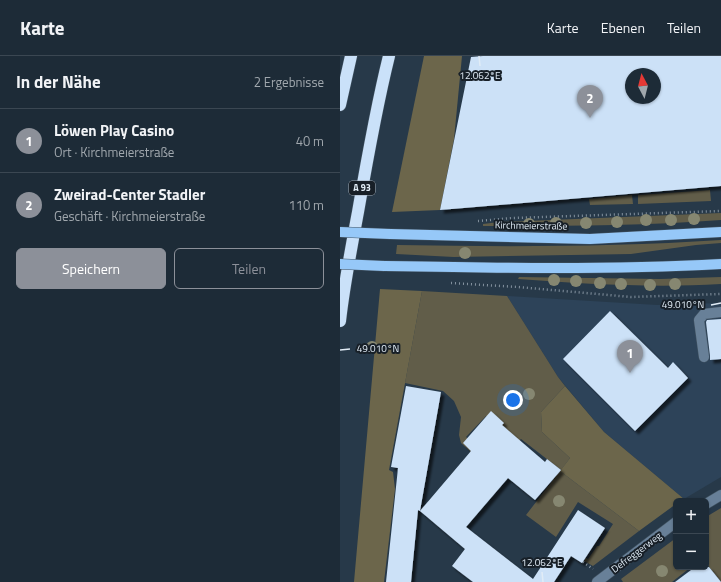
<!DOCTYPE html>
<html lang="de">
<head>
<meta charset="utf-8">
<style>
  :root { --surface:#1d2b37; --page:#2a3742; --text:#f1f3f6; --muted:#a0a7ad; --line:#3b4752; --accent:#8c9099 }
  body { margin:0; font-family:"Titillium Web",sans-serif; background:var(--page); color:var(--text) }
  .controls { position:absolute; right:12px; bottom:12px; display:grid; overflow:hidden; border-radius:6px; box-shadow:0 1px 3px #0004 }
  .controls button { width:36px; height:36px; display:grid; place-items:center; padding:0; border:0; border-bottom:1px solid var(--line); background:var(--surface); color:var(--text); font:20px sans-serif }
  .compass { position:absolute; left:285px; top:12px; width:36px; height:36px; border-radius:50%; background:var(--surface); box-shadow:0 1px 3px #0004; rotate:353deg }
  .you { position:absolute; left:173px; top:344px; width:14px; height:14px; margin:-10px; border:3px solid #fff; border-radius:50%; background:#1a73e8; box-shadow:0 0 0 6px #1a73e833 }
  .badge { display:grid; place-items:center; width:26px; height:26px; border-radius:50%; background:var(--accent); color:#fff; font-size:13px; font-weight:700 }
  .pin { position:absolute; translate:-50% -33px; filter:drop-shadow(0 1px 2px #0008) }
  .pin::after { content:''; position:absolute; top:21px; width:14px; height:12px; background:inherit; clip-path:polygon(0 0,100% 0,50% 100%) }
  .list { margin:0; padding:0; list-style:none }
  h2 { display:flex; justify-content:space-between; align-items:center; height:52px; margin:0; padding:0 16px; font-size:17px }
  h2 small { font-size:13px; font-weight:400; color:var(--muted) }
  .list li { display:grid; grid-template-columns:26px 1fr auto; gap:12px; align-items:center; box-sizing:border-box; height:64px; padding:0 16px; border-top:1px solid var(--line) }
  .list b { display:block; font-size:15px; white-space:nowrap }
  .list p { margin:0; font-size:13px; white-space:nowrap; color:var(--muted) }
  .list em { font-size:13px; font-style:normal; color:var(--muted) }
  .actions { display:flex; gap:8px; padding:12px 16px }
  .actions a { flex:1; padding:9px 0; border:1px solid var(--accent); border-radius:6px; text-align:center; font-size:14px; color:var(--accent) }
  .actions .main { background:var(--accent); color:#fff }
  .map { position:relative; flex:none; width:381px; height:526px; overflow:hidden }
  header { display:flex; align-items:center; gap:24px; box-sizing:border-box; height:56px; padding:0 20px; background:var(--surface); border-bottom:1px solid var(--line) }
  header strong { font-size:19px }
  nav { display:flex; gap:22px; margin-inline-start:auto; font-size:14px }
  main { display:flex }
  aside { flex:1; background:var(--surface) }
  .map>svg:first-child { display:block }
  .built { fill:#2d4359 }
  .green { fill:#615d49 }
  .forest { fill:#6c664b }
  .building { fill:#cce1f7; fill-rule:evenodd; filter:url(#shadow) }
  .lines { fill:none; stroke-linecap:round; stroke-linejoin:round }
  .minor-casing { stroke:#455665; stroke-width:11 }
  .major-casing { stroke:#455665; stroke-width:11 }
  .highway-casing { stroke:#455665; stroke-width:13 }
  .path { stroke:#8593a0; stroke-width:2.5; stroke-dasharray:1 3; stroke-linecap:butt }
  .minor { stroke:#688098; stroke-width:10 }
  .major { stroke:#96c8f8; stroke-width:10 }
  .highway { stroke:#cae1f9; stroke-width:12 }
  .major-bridge-casing { stroke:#455665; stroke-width:11; stroke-linecap:butt }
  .major-bridge { stroke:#96c8f8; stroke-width:10 }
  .tree { fill:#868771 }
  .ticks { fill:none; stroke:#e1ecf6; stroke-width:1.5 }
  .labels { text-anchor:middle; stroke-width:4; stroke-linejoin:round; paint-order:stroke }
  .shield { fill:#171f27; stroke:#a4aeb8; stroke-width:1 }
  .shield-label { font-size:9px; font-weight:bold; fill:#e1ecf6 }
  .street-label { font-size:10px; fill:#e1ecf6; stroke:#171f27 }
  .ticks-label { font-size:10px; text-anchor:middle; fill:#e1ecf6; stroke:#171f27; stroke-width:4; stroke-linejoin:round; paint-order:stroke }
</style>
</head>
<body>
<header>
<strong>Karte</strong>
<nav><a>Karte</a><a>Ebenen</a><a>Teilen</a></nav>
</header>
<main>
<aside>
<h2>In der Nähe<small>2 Ergebnisse</small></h2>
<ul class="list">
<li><span class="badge">1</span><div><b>Löwen Play Casino</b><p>Ort · Kirchmeierstraße</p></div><em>40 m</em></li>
<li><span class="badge">2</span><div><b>Zweirad-Center Stadler</b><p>Geschäft · Kirchmeierstraße</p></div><em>110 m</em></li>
</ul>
<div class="actions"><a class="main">Speichern</a><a>Teilen</a></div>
</aside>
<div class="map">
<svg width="381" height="526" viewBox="0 0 381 526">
  <defs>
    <filter id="shadow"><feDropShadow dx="3.5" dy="3.5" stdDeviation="1" flood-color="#0009"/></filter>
  </defs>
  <rect width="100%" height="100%" fill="#273949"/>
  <path class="built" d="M 167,240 L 317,249 L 381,247 L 381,421 L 344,443 L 264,376 L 218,321 Z"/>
  <g class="green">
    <path d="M 370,134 L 371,145 L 298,148 L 298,139 Z"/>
    <path d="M 292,139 L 293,148 L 250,149 L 249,143 Z"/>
    <path d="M 381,157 L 381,164 C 302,170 222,170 143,170 L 143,168 L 159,166 Z"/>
    <path d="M 381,184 L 381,187 L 356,189 L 291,198 L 114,201 L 56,198 L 57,189 C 165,191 273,191 381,184 Z"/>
    <path d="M 179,221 L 320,223 L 381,221 L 381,228 C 313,232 246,228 178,223 Z"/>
    <path d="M 82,235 L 167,240 L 218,321 L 225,330 L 201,356 L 202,376 L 230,402 L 221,414 L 181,383 L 176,388 L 146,360 L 126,381 L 144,397 L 131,396 L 121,387 L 119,379 L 121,361 L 114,345 L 103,335 L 65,327 Z"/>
    <path d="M 220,415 L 299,475 L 253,510 L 244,505 L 246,502 L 248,503 L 257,490 L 259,490 L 273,468 L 238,446 L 216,481 L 186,459 Z"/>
    <path d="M 381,452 L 381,526 L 366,507 L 366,461 Z"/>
    <path d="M 336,482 L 336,511 L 351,511 L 332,526 L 283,526 L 281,523 Z"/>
  </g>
  <g class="forest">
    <path d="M 84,0 L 122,0 L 114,83 L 100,154 L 52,156 Z"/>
    <path d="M 40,233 L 82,235 L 49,414 L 53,416 L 55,433 L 44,526 L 14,526 Z"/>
    <path d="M 225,330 L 264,376 L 344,443 L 341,445 L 336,445 L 336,448 L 299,475 L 220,415 L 230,402 L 202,376 L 201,356 Z"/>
  </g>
  <g class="building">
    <path d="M 143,0 L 381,0 L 381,130 L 100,154 L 131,1 ZM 291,18 L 315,18 L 315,42 L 291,42 Z"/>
    <path d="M 270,255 L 328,312 L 333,306 L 348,322 L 295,375 L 223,303 Z"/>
    <path d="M 381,263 L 381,303 L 370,304 L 370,300 L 366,266 L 367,264 Z"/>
    <path d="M 66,330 L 101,336 L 80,455 L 78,454 L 71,526 L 46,526 L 58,412 L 51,411 Z"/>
    <path d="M 151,355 L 164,367 L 162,369 L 205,406 L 207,403 L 221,414 L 195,444 L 168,422 L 126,471 L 193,523 L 238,454 L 265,472 L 242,507 L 231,500 L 214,526 L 133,526 L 112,510 L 125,493 L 80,455 L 131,395 L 123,387 Z"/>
    <path d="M 355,511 L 369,511 L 381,526 L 335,526 Z"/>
  </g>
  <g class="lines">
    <defs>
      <g id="minor">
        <path d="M 364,301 L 359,264 L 364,258 L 381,256"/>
        <path d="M 366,448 L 381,439"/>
        <path d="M 257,526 L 336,466"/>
      </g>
      <g id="major">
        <path d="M 50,178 L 250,183 L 381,176"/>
        <path d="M 44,210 C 157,212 269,214 381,208"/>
      </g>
      <g id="highway">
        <path d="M 0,49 L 11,0"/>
        <path d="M 0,265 C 4,229 11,193 18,156 C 27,104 36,52 49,0"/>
      </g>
    </defs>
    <use href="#minor" class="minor-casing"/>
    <use href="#major" class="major-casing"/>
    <use href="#highway" class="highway-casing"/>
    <g class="path">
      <path d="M 138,165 L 173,162 L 381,155"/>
      <path d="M 111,227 L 178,231 L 291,241 L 381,238"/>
      <path d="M 243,506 L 253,513"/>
    </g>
    <use href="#minor" class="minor"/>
    <use href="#major" class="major"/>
    <use href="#highway" class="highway"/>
    <defs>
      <g id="major-bridge">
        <path d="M 0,176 L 50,178"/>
        <path d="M 0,208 L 44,210"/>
      </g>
    </defs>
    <use href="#major-bridge" class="major-bridge-casing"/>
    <use href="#major-bridge" class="major-bridge"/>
  </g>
  <g class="tree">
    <circle cx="354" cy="163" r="6"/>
    <circle cx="306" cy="164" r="6"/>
    <circle cx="331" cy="164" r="6"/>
    <circle cx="277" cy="166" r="6"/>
    <circle cx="216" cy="167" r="6"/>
    <circle cx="246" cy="167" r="6"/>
    <circle cx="189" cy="168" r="6"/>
    <circle cx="125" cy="197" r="6"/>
    <circle cx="214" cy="224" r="6"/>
    <circle cx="236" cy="225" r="6"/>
    <circle cx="260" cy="227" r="6"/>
    <circle cx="281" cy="228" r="6"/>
    <circle cx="335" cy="228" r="6"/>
    <circle cx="310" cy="229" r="6"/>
    <circle cx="32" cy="291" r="6"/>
    <circle cx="189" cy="338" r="6"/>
    <circle cx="219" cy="445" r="6"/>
    <circle cx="322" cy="515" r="6"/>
  </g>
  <path class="ticks" d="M 139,0 L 140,10M 371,249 L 381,247M 0,294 L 10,293M 202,516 L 203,526"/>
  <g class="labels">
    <rect class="shield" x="9" y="125" width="26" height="14" rx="3"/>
    <g class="shield-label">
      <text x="22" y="135">A 93</text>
    </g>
    <g class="street-label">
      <text transform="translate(191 169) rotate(1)" y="4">Kirchmeierstraße</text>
      <text transform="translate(296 496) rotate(-37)" y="4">Defreggerweg</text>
    </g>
  </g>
  <g class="ticks-label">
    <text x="140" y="23">12.062°E</text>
    <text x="343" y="252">49.010°N</text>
    <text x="38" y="296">49.010°N</text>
    <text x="202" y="510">12.062°E</text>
  </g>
</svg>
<div class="controls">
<button>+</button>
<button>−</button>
</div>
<svg class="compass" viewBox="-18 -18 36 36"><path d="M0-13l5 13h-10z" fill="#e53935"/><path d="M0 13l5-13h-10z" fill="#a0a7ad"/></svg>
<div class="you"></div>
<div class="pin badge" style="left:290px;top:317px">1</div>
<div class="pin badge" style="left:250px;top:62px">2</div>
</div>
</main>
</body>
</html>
